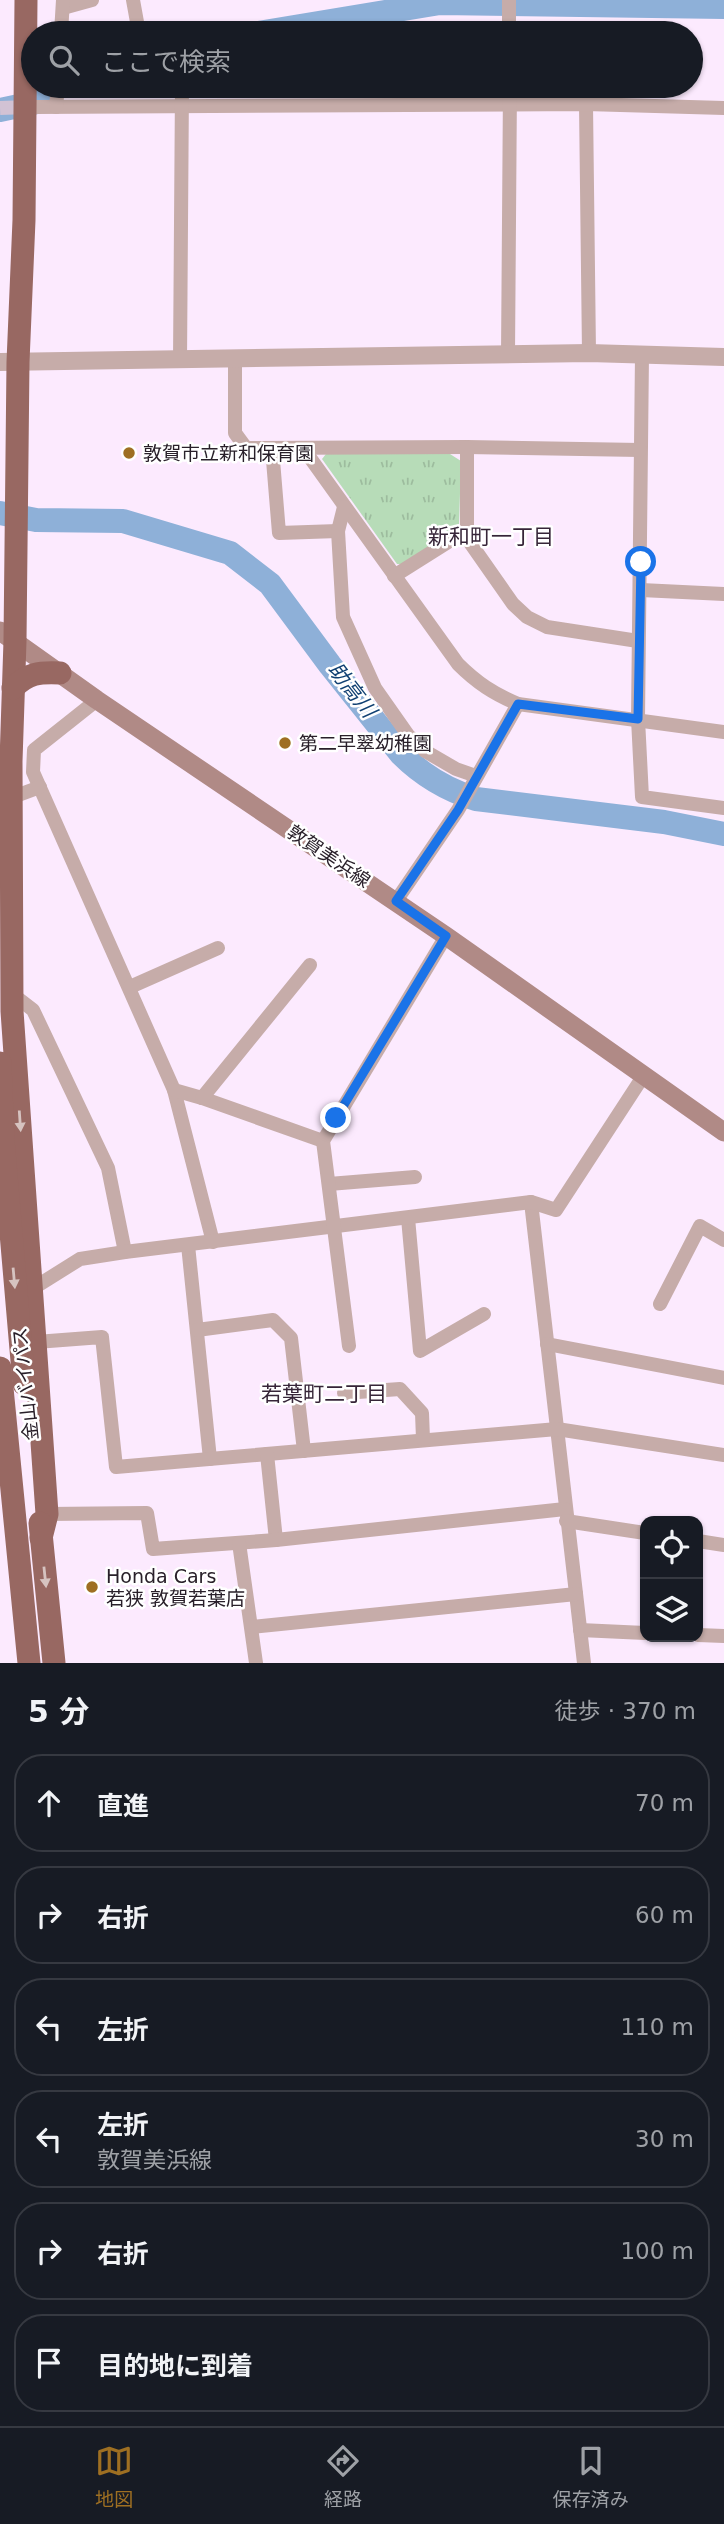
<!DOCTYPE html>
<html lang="ja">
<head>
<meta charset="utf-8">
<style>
  :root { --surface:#171b24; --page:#242831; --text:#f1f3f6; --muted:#9ea1a6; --line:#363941; --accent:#9e6f22 }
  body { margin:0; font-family:"DejaVu Sans","Noto Sans JP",sans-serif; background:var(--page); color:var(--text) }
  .controls { position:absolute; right:21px; bottom:21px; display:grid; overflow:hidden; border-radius:14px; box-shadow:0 2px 5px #0004 }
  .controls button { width:63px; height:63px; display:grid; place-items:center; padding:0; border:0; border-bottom:2px solid var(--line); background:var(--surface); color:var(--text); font:35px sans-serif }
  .stop { position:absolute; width:21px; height:21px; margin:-16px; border:5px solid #1a73e8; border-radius:50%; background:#fff }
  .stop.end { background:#1a73e8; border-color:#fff; box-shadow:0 2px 7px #0008 }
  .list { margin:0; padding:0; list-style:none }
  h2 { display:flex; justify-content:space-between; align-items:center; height:91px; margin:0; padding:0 28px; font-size:30px }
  h2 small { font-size:23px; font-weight:400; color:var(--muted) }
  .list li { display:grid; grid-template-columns:46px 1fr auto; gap:21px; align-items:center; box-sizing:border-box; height:98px; margin:0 14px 14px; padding:0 14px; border:2px solid var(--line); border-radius:28px }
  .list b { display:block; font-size:26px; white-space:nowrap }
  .list p { margin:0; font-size:23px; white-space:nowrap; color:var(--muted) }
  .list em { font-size:23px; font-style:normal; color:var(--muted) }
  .icon { flex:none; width:38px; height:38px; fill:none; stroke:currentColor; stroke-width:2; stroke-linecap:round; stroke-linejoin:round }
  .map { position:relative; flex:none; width:724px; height:1663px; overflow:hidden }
  .search { position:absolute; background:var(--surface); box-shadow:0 2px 5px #0004; left:21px; right:21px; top:21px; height:77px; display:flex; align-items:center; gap:18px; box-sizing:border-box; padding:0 24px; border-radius:38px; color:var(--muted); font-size:26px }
  .sheet { height:763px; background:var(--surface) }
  nav { display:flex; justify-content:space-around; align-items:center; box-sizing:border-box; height:98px; border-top:2px solid var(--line); background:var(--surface); font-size:19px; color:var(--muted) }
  nav a { display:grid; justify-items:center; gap:4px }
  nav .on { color:var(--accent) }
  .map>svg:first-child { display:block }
  .park { fill:url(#park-tufts) }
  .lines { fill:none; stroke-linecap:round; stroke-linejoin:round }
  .river { stroke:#8eb0d8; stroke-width:24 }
  .minor-tunnel { stroke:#d2c2d4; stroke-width:14; stroke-dasharray:14 7; stroke-linecap:butt }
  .minor { stroke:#c6aca9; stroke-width:14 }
  .tertiary { stroke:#c6aca9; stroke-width:18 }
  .secondary { stroke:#b08a86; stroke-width:19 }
  .trunk { stroke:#986862; stroke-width:23 }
  .oneway { fill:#d6c3c0 }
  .route { stroke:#1a73e8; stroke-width:9 }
  .poi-dot { fill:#9e6f22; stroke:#fff; stroke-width:2.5 }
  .labels { text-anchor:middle; stroke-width:5; stroke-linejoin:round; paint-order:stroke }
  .poi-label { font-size:19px; fill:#29202a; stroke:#fff; text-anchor:start }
  .street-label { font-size:19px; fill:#29202a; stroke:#fff }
  .neighbourhood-label { font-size:21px; fill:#362538; stroke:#fff }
  .water-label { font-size:21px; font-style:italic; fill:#104072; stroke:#fff }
</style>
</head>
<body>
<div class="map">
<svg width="724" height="1663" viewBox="0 0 724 1663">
  <defs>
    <pattern id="park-tufts" width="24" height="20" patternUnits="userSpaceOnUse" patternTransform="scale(1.75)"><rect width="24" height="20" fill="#b7dcb8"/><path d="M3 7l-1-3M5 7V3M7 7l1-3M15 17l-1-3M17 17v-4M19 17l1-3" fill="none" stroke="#9dbc9e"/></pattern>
  </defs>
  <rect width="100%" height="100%" fill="#fceafe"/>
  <path class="park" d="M 326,454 L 450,454 L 461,461 L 459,527 L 405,564 L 397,564 L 322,459 Z"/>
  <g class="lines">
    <g class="river">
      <path d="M 258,33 L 440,3 L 724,7"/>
      <path d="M 0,110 L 33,103 L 56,86"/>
      <path d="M 0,513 L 36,520 L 123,521 L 230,553 L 270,584 L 330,665 L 401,754 C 423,776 447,790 476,799 L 664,822 L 724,834"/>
    </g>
    <path class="minor-tunnel" d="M 0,108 L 30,107"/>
    <g class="minor">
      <path d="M 133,0 L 139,33"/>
      <path d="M 509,0 L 509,33"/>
      <path d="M 63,8 L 92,0"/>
      <path d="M 61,33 L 63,0"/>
      <path d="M 586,104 L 589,353"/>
      <path d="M 35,107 L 586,104 L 724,108"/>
      <path d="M 56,107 L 58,86"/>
      <path d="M 508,355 L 510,86"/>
      <path d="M 642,355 L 638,719 L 642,797 L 724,808"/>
      <path d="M 235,358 L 235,433 L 246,448 L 467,447 L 640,450"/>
      <path d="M 180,361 L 182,86"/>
      <path d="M 272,448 L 279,533 L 338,531"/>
      <path d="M 303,448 L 458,664 C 477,683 494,694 518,704 L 724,732"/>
      <path d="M 344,507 L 338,531 L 343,617 L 375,688 L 408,735 L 425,751 L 456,769 L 476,776"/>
      <path d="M 467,530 L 467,447"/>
      <path d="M 394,576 L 467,530 L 471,544 L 513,604 L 527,617 L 547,627 L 638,641"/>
      <path d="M 641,590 L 724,594"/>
      <path d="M 97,700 L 34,750 L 33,772 L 174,1090 L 213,1242"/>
      <path d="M 5,800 L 40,787"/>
      <path d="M 396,901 L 458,810 L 518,704"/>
      <path d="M 130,987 L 218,948"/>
      <path d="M 11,993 L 33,1010 L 108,1168 L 125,1252"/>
      <path d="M 174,1090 L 202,1098 L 323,1141"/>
      <path d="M 202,1098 L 310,965"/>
      <path d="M 329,1184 L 415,1177"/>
      <path d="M 531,1202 L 584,1663"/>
      <path d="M 408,1218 L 420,1351 L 484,1314"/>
      <path d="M 188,1245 L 210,1459"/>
      <path d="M 32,1289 L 80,1259 L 125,1252 L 531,1202 L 556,1210 L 644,1075"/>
      <path d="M 660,1304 L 700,1226 L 724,1240"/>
      <path d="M 197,1330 L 273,1320 L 291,1338 L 304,1451"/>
      <path d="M 36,1342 L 102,1337 L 116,1467 L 557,1429 L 724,1455"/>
      <path d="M 547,1344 L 724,1378"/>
      <path d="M 349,1346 L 323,1141 L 446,936"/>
      <path d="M 344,1393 L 400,1389 L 422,1413 L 423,1439"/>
      <path d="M 267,1454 L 276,1540"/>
      <path d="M 47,1514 L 147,1513 L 153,1549 L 276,1540 L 565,1509"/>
      <path d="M 566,1521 L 645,1533"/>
      <path d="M 698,1541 L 724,1545"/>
      <path d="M 239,1543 L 256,1663"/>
      <path d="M 252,1627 L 576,1594"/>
      <path d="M 580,1630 L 645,1633"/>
      <path d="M 698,1635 L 724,1636"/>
    </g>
    <path class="tertiary" d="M 0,362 L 589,353 L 724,357"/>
    <path class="secondary" d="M 0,631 L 97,700 L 446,936 L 724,1132"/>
    <g class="trunk">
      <path d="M 26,0 L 24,220 L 18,362 L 15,641 L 11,761 L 12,1011 L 47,1514 L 41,1538"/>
      <path d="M 13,688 C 28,673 39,672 60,673"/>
      <path d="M 0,1063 L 3,1140 L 24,1384"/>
      <path d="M 0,1368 L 29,1663"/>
      <path d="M 40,1523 L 54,1663"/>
    </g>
  </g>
  <defs><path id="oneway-solid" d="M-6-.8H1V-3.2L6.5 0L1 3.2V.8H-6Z" transform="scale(1.75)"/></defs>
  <g class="oneway">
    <use href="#oneway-solid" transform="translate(20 1121) rotate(86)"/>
    <use href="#oneway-solid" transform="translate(14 1278) rotate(85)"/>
    <use href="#oneway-solid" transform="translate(45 1577) rotate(84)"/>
  </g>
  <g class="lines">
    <path class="route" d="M 336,1118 L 446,936 L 396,901 L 458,810 L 518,704 L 638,719 L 641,562"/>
  </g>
  <g class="poi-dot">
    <circle cx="129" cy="453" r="7"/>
    <circle cx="285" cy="743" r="7"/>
    <circle cx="92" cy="1587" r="7"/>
  </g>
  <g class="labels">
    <g class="poi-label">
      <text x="143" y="460">敦賀市立新和保育園</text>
      <text x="299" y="750">第二早翠幼稚園</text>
      <text x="106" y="1583">Honda Cars<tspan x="106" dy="22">若狭 敦賀若葉店</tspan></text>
    </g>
    <g class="street-label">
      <text transform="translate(329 856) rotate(34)" y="7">敦賀美浜線</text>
      <text transform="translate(25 1384) rotate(-96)" y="7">金山バイパス</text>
    </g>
    <g class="neighbourhood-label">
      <text x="491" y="544">新和町一丁目</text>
      <text x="324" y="1401">若葉町二丁目</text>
    </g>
    <g class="water-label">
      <text transform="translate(352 690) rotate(52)" y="7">助高川</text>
    </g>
  </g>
</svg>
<div class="controls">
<button><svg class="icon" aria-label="locate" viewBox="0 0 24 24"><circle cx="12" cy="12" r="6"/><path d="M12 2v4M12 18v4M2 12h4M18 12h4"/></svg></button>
<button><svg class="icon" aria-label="layers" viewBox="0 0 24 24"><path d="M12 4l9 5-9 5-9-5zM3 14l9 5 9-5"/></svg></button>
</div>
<div class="stop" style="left:641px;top:562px"></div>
<div class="stop end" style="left:336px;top:1118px"></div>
<div class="search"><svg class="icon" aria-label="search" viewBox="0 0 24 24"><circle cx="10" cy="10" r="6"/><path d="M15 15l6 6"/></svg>ここで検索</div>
</div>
<section class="sheet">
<h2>5 分<small>徒歩 · 370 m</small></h2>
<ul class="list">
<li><svg class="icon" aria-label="ahead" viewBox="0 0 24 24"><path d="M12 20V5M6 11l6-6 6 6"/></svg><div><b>直進</b></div><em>70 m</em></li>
<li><svg class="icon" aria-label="right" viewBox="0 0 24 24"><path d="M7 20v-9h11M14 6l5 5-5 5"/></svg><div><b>右折</b></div><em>60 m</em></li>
<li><svg class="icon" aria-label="left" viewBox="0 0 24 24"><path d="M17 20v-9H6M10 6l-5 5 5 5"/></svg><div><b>左折</b></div><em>110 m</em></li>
<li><svg class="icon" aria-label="left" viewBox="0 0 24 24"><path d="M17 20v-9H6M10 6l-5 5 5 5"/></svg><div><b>左折</b><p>敦賀美浜線</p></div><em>30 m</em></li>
<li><svg class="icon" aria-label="right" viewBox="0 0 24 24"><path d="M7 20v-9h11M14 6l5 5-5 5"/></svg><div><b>右折</b></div><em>100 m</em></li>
<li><svg class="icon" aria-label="arrive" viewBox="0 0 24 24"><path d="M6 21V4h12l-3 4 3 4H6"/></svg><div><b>目的地に到着</b></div></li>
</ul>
</section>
<nav>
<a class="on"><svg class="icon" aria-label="map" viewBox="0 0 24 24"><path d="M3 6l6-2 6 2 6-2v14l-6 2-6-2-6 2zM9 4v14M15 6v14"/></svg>地図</a>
<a><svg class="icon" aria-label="directions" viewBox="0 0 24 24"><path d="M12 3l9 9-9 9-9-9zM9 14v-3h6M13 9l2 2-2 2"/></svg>経路</a>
<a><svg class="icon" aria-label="saved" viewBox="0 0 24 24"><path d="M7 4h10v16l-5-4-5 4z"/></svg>保存済み</a>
</nav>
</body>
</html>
